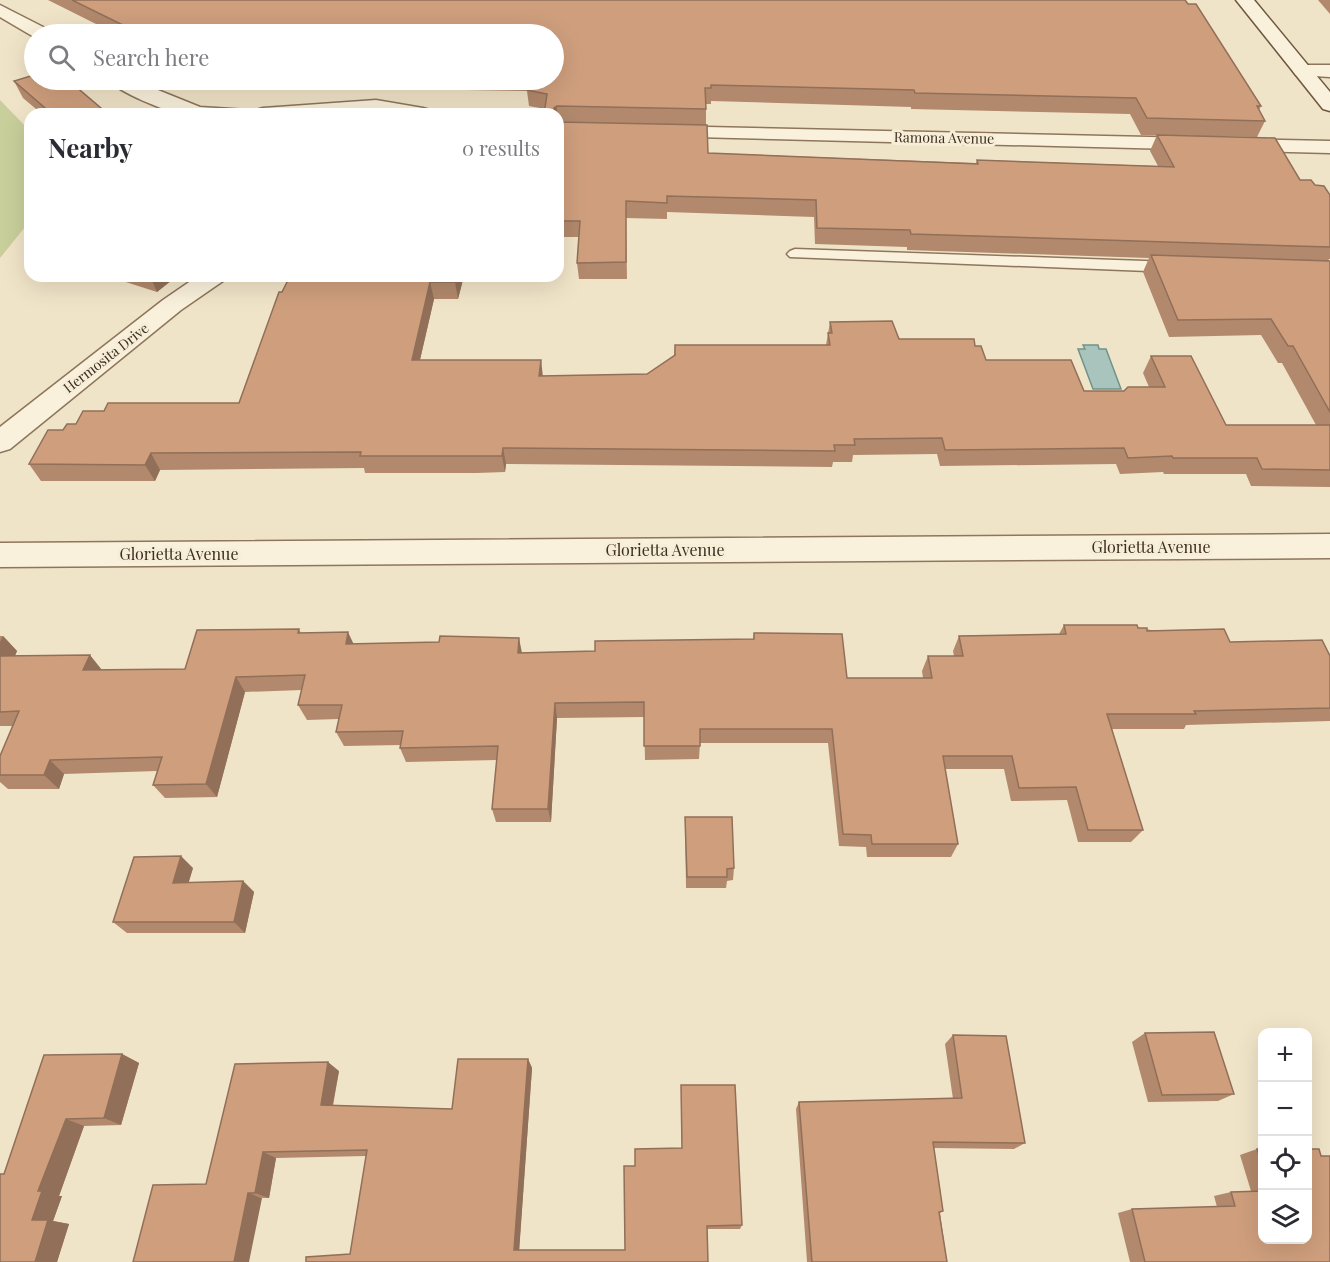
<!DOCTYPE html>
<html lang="en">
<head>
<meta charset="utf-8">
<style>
  :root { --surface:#fff; --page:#f2f2f3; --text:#2b2b33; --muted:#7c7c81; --line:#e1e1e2 }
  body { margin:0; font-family:"Playfair Display",serif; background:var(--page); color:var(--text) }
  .controls { position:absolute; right:18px; bottom:18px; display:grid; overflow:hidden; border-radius:12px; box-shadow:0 6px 24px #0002 }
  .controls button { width:54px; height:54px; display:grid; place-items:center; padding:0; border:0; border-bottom:2px solid var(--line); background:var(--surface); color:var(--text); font:30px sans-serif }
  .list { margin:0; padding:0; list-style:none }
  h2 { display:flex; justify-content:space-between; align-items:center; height:78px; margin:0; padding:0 24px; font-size:26px }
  h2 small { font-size:20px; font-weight:400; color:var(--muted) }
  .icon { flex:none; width:33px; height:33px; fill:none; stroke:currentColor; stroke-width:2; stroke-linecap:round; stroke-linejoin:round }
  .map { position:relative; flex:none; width:1330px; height:1262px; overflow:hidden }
  .search { position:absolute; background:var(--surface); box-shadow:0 6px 24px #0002; left:24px; top:24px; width:540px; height:66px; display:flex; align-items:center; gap:15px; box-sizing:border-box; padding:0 21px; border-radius:33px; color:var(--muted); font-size:22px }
  .panel { position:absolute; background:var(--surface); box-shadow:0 6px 24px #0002; left:24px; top:108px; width:540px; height:174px; border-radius:18px }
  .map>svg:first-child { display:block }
  .green { fill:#c9cf9b }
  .water { fill:#a9c4bc; stroke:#6f938a; stroke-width:1.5 }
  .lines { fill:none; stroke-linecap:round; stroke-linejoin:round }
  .lane-casing { stroke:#8d765c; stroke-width:3 }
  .street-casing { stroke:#8d765c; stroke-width:3 }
  .secondary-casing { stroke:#6f573f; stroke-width:3 }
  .lane { fill:#faf1dc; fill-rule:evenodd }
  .street { fill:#faf1dc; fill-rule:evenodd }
  .secondary { fill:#faf1dc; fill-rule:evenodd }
  .wall { fill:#b2896c }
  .shaded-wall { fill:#916f58 }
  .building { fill:#cf9f7d; stroke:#916f58; stroke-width:1.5 }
  .labels { text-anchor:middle; stroke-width:6; stroke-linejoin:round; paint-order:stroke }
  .far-street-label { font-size:14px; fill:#3d2e20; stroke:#f7eed8 }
  .street-label { font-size:16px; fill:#3d2e20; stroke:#f7eed8 }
</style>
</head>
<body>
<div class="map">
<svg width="1330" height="1262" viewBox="0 0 1330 1262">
  <rect width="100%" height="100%" fill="#f0e4c8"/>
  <path class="green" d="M 0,100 L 30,131 L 30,221 L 0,258 Z"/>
  <path class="water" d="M 1083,345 L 1098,345 L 1099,349 L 1106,349 L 1121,389 L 1093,389 L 1078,349 L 1085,349 Z"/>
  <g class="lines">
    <defs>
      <path id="lane" d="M 795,249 L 1173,262 L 1181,267 L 1173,272 L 790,257 L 787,254 L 790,251 Z"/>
      <g id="street">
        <path d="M 0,5 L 49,30 L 51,34 L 34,34 L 34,37 L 0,17 Z"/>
        <path d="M 1303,65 L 1330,65 L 1330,77 L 1296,75 L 1293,71 L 1296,67 Z"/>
        <path d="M 109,80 L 133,80 L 200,107 L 248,110 L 251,114 C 230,114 200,118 181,114 C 165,111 118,92 109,80 Z"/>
        <path d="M 376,100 L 423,108 L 430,110 L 433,114 L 376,112 L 253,114 L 256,110 L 263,108 Z"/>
        <path d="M 662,126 L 1330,141 L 1330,153 L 655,136 L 652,132 L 655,128 Z"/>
        <path d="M 198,276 L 226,276 L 223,281 L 181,310 L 10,449 L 0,452 L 0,427 L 163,300 Z"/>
        <path d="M 1330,534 L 1330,558 L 0,567 L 0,543 Z"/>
      </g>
      <path id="secondary" d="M 1236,0 L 1254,0 L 1330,92 L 1330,111 L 1323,109 Z"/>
    </defs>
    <use href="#lane" class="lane-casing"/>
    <use href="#street" class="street-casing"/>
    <use href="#secondary" class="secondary-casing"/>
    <use href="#lane" class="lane"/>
    <use href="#street" class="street"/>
    <use href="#secondary" class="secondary"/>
  </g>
  <g class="wall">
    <path d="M 48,0 L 1185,0 L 1261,106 L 1259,110 L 1265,121 L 1257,137 L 1141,135 L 1130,114 L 911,109 L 911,107 L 711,101 L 711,104 L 706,104 L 706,125 L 558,122 L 558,114 L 544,114 L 545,109 L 529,106 L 527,91 L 465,90 L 465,87 L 434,86 L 432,80 L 554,80 L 554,34 L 116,34 Z"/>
    <path d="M 1318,0 L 1330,0 L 1330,14 Z"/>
    <path d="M 197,80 L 352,80 L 351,82 L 321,81 L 320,84 L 305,84 L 304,86 L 248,85 Z"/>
    <path d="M 14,81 L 108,114 L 42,114 L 23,98 Z"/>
    <path d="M 558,122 L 708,153 L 976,163 L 977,160 L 1158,166 L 1150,151 L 1157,135 L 1315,185 L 1330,195 L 1330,259 L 1329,259 L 1328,261 L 1330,261 L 1330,487 L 1251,486 L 1246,474 L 1164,474 L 1163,472 L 1120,474 L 1116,464 L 940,466 L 937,454 L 853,455 L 852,462 L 833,462 L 832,467 L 506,464 L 505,472 L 477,473 L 365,473 L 364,468 L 160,470 L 155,481 L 41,481 L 29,464 L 63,430 L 104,411 L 239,403 L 282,292 L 290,276 L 464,276 L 458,299 L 434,299 L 420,360 L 541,360 L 542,376 L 647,374 L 674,356 L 675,345 L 826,345 L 830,322 L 899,339 L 975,346 L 986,360 L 1084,391 L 1124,391 L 1149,387 L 1143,373 L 1151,356 L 1226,425 L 1316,425 L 1282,363 L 1278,363 L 1261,335 L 1169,337 L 1143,272 L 1149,258 L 907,250 L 907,247 L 815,244 L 814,217 L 667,212 L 667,219 L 626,218 L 627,279 L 579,279 L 577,263 L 579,237 L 558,237 Z"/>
    <path d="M 107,276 L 177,276 L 157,292 Z"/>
    <path d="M 1064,625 L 1138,628 L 1230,642 L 1330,656 L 1330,721 L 1186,725 L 1184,729 L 1112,729 L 1143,830 L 1131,842 L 1078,842 L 1067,800 L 1011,801 L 1004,769 L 945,769 L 958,844 L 951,857 L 867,857 L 866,847 L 839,846 L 828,743 L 700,743 L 699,759 L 645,760 L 644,717 L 557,718 L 551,822 L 496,822 L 492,809 L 497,760 L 406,762 L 400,748 L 401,745 L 344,746 L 336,732 L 339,719 L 307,720 L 298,705 L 302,690 L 245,692 L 217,797 L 165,798 L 153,785 L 157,771 L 64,774 L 59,789 L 8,789 L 0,782 L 0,756 L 13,726 L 0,726 L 0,636 L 3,636 L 17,651 L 15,656 L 102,670 L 185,669 L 299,629 L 301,633 L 354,644 L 522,653 L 595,651 L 753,639 L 754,633 L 847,678 L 923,678 L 922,671 L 928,656 L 954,656 L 953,651 L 959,636 L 1059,634 Z"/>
    <path d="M 685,817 L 734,868 L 733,880 L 727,881 L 726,888 L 686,888 Z"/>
    <path d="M 193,868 L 188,883 L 243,881 L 254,892 L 245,933 L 127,933 L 113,922 Z"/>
    <path d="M 1145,1033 L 1234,1094 L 1218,1101 L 1148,1102 L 1132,1042 Z"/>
    <path d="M 953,1035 L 1025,1143 L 1014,1149 L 934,1148 L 943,1211 L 940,1213 L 947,1262 L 807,1262 L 796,1109 L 799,1102 L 953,1099 L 945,1044 Z"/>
    <path d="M 122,1054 L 139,1063 L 121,1125 L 84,1126 L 59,1196 L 62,1196 L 53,1221 L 69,1224 L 57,1262 L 4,1174 Z"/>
    <path d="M 528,1059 L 532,1068 L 519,1250 L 625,1250 L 635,1166 L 682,1148 L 681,1085 L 742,1225 L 740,1229 L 707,1229 L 708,1262 L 350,1254 L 366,1156 L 276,1158 L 269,1198 L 262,1198 L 206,1184 L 339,1071 L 333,1106 L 452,1109 Z"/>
    <path d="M 1257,1149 L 1263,1149 L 1263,1239 L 1321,1156 L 1330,1262 L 1130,1262 L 1118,1213 L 1132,1209 L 1217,1207 L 1214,1196 L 1231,1192 L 1251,1191 L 1240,1155 Z"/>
  </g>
  <g class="shaded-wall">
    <path d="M 557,106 L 557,114 L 554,114 L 554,108 Z"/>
    <path d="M 150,276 L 177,276 L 157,292 Z"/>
    <path d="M 457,276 L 464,276 L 458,299 L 455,282 Z"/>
    <path d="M 430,282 L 434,299 L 416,377 L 412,360 Z"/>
    <path d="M 541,360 L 543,377 L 539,376 Z"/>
    <path d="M 503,448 L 506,464 L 505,472 L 502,456 Z"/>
    <path d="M 151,453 L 160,470 L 155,481 L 145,465 Z"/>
    <path d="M 348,632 L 355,647 L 346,644 Z"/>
    <path d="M 3,636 L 17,651 L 8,671 L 0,663 L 0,642 Z"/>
    <path d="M 519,638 L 522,653 L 518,653 Z"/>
    <path d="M 90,655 L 102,670 L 83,670 Z"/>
    <path d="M 236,677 L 245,692 L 217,797 L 206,784 Z"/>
    <path d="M 555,703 L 557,718 L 551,822 L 548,809 Z"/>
    <path d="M 50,760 L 64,774 L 59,789 L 44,775 Z"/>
    <path d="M 181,856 L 193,868 L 185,895 L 173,883 Z"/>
    <path d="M 243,881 L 254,892 L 245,933 L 234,922 Z"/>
    <path d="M 122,1054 L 139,1063 L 121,1125 L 104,1118 Z"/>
    <path d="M 528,1059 L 532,1068 L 519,1253 L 514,1250 Z"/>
    <path d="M 328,1062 L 339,1071 L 331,1113 L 321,1105 Z"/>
    <path d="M 66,1119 L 84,1126 L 59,1196 L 62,1196 L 53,1221 L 69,1224 L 57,1262 L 35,1262 L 32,1220 L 38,1191 Z"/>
    <path d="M 263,1152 L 276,1158 L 269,1198 L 255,1193 Z"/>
    <path d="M 248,1193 L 262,1198 L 249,1262 L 234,1262 Z"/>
  </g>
  <g class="building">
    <path d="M 72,0 L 1185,0 L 1188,4 L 1196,4 L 1261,106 L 1257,106 L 1265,121 L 1147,118 L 1136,98 L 915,93 L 914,90 L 711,85 L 711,88 L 705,88 L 706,109 L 557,106 L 554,108 L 554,114 L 544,114 L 547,94 L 527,90 L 530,80 L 554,80 L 554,34 L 141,34 Z"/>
    <path d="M 34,75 L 34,80 L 68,80 L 108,114 L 52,114 L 14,81 Z"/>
    <path d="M 558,122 L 707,125 L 708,153 L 978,164 L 977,160 L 1174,167 L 1157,135 L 1275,138 L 1300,180 L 1311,180 L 1315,185 L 1324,186 L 1330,195 L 1330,247 L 911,234 L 910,230 L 817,228 L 816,200 L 667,196 L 667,203 L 626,201 L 626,262 L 577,263 L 580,221 L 558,221 Z"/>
    <path d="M 1151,255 L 1330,261 L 1330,412 L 1293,346 L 1288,346 L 1271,319 L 1178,320 Z"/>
    <path d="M 290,276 L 457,276 L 455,282 L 430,282 L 412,360 L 541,360 L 539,376 L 647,374 L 675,355 L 675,345 L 830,345 L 828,333 L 832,333 L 830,322 L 892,321 L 899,339 L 974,339 L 975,346 L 981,346 L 986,360 L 1071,360 L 1084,391 L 1124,391 L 1128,387 L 1165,387 L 1151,356 L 1191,356 L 1226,425 L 1330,425 L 1330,470 L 1262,469 L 1257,458 L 1173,458 L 1172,456 L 1128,458 L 1124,448 L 945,450 L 942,438 L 854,439 L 855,445 L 834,445 L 835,451 L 503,448 L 502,456 L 360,456 L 361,452 L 151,453 L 145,465 L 29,464 L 48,430 L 63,430 L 67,424 L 76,424 L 83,411 L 104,411 L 108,403 L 239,403 L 279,292 L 282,292 Z"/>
    <path d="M 1064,625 L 1137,625 L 1138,628 L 1147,628 L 1147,631 L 1224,629 L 1230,642 L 1322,640 L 1330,656 L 1330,708 L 1194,711 L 1196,714 L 1107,714 L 1143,830 L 1088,830 L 1076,787 L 1019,788 L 1012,756 L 943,756 L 958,844 L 872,844 L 871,835 L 843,834 L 832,729 L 700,729 L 700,746 L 644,746 L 644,702 L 555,703 L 548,809 L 492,809 L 498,746 L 400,748 L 403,731 L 336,732 L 342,705 L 298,705 L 305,675 L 236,677 L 206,784 L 153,785 L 162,757 L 50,760 L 44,775 L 0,775 L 0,756 L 19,711 L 0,712 L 0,656 L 90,655 L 83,670 L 185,669 L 197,630 L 299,629 L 298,633 L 348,632 L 346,644 L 439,642 L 440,636 L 519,638 L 518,653 L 595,651 L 595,641 L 754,639 L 754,633 L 842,634 L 847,678 L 932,678 L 928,656 L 963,656 L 959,636 L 1066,634 Z"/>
    <path d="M 685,817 L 732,817 L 734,868 L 727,869 L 727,877 L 687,877 Z"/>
    <path d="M 181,856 L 173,883 L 243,881 L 234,922 L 113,922 L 134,857 Z"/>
    <path d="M 1214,1032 L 1234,1094 L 1162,1095 L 1145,1033 Z"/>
    <path d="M 953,1035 L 1006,1036 L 1025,1143 L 933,1142 L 943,1211 L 939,1212 L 947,1262 L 812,1262 L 799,1102 L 962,1098 Z"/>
    <path d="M 122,1054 L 104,1118 L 66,1119 L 38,1191 L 42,1191 L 32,1220 L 48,1220 L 35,1262 L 0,1262 L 0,1174 L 4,1174 L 44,1055 Z"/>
    <path d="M 458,1059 L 528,1059 L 514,1250 L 625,1250 L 624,1166 L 635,1166 L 635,1149 L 682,1148 L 681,1085 L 735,1085 L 742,1225 L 707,1226 L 708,1262 L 306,1262 L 306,1257 L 350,1254 L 367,1150 L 263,1152 L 255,1193 L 248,1193 L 234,1262 L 133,1262 L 153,1185 L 206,1184 L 235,1064 L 328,1062 L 321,1105 L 452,1109 Z"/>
    <path d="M 1257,1149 L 1263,1149 L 1263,1167 Z"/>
    <path d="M 1308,1149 L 1319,1149 L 1321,1156 L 1330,1156 L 1330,1262 L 1145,1262 L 1132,1209 L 1235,1206 L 1231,1192 L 1263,1191 L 1263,1239 L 1308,1239 Z"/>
  </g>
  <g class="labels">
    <g class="far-street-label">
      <text transform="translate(944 138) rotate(1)" y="5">Ramona Avenue</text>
      <text transform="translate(106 358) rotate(-38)" y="5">Hermosita Drive</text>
    </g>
    <g class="street-label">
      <text x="1151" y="553">Glorietta Avenue</text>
      <text x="665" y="556">Glorietta Avenue</text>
      <text x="179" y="560">Glorietta Avenue</text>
    </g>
  </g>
</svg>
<div class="controls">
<button>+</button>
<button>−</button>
<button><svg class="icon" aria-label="locate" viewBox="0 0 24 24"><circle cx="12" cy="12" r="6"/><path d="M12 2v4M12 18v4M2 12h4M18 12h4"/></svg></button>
<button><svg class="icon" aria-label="layers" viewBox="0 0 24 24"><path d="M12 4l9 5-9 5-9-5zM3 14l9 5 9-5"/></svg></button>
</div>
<div class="search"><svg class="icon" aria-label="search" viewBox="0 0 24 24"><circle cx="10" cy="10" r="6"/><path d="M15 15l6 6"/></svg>Search here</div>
<section class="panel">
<h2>Nearby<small>0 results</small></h2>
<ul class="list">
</ul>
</section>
</div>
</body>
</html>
